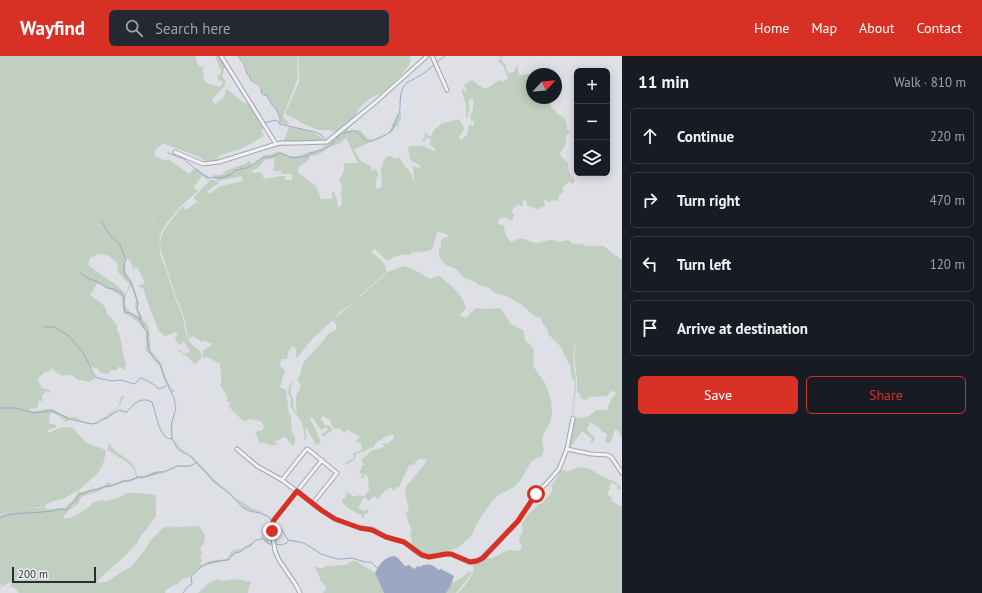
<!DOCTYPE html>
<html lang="en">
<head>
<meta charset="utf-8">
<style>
  :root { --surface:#171b24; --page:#242831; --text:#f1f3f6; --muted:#9ea1a6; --line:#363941; --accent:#d93025 }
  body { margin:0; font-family:"PT Sans",sans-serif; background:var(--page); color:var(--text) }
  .controls { position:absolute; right:12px; top:12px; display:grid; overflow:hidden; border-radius:6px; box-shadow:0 2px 10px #0003 }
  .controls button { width:36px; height:36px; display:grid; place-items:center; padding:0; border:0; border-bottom:1px solid var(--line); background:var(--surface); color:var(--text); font:20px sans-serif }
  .compass { position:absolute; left:526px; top:12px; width:36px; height:36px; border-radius:50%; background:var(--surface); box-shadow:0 2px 10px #0003; rotate:64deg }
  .scale { position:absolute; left:12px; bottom:10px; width:84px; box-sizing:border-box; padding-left:4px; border:2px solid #292c3b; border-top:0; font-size:11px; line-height:14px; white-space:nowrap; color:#292c3b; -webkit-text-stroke:3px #edeff4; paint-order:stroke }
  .stop { position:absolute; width:12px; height:12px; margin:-9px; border:3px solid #d93025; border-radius:50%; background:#fff }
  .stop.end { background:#d93025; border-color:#fff; box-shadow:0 1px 4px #0008 }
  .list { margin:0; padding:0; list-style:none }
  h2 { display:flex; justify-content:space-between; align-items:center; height:52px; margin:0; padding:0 16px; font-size:17px }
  h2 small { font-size:13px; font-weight:400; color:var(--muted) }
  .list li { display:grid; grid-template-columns:26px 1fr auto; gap:12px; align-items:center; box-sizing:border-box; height:56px; margin:0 8px 8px; padding:0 8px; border:1px solid var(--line); border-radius:6px }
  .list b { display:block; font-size:15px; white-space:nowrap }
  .list em { font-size:13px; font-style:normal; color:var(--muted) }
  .actions { display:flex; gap:8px; padding:12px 16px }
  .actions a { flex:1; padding:9px 0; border:1px solid var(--accent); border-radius:6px; text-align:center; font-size:14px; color:var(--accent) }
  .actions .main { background:var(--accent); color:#fff }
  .icon { flex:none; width:22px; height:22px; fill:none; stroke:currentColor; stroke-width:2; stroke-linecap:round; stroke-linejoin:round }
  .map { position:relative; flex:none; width:622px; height:537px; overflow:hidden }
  header { display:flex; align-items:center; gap:24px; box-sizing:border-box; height:56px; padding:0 20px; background:var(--accent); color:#fff }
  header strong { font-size:19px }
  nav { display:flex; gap:22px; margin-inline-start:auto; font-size:14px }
  .search { width:280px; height:36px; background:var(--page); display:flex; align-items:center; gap:10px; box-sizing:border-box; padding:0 14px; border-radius:6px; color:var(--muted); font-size:15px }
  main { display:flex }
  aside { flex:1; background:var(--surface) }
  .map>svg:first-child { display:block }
  .green { fill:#c1cfc0; fill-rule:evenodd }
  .water { fill:#9ca8c3 }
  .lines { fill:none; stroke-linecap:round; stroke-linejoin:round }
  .stream { stroke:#9ca8c3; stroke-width:1 }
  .street-casing { stroke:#a4a6af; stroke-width:5 }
  .street { stroke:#f0f1f5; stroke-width:3 }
  .route { stroke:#d93025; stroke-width:5 }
</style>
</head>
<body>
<header>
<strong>Wayfind</strong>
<div class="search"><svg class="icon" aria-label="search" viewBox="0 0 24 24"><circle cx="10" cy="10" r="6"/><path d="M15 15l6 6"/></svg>Search here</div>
<nav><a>Home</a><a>Map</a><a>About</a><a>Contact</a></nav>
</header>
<main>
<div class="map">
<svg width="622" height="537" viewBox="0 0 622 537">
  <rect width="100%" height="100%" fill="#dee0e6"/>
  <g class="green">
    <path d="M 0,0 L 196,0 L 196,4 L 199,10 L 203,10 L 204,13 L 202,15 L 204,19 L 203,21 L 206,27 L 220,31 L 222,28 L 222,25 L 221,24 L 219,25 L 217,20 L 221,17 L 221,15 L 215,0 L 218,0 L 225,11 C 223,14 224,17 222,20 C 227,26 226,29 221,34 C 218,37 215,41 212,44 L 215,48 C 221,45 225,41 226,34 L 228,34 L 244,47 L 249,48 L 264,72 L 261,74 L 264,80 L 243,92 L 218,100 L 219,105 L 207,106 L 197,100 L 162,87 L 160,90 L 156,93 L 154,100 L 167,105 L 168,103 L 189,118 L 195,112 L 209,122 L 208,124 L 202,120 L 194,131 L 198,135 L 182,149 L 166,168 L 160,179 L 153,162 L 148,152 C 151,158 159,176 160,182 C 160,188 159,191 160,198 C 166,212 170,227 175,241 C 177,248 181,255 183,262 C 184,269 185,276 188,283 C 191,291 201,291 202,301 L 195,308 C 192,305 189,303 186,299 L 184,300 L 179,294 L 180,293 L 184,298 L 187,297 L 190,295 L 184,286 L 179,289 L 174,282 L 178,280 L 176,276 L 165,280 L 159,275 L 150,253 L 143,232 L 139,231 L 138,229 L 145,228 L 140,216 L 136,211 L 135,211 L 134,214 L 131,206 L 128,203 L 126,203 L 125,209 L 126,217 L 132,225 L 139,248 L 137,250 L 138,256 L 139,256 L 143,264 L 147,268 L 149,273 L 151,295 L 160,305 L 167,324 L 172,333 L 173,334 L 174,333 L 174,336 L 172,336 L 163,320 L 160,310 L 149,297 L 145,294 C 148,289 145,282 146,275 C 139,268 134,260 124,258 C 122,252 123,246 121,240 L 101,228 L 97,228 L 90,239 C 93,240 103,248 105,251 C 107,253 106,256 107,258 L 113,264 L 117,270 L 117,274 L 120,280 L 124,303 L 126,308 L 125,314 L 120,311 L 118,311 L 117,314 L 111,314 L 108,318 L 101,317 L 97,312 L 90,311 L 85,300 C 87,307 91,316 96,322 L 89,326 L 76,323 C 71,314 65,323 59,318 C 56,317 54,313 51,311 L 51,315 L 45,316 L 37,323 L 42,332 L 49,334 L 53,337 L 44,335 L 46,335 L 42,339 L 42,346 L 39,344 L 37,352 L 30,353 L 30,355 C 38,356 45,352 52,353 C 56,354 57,356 61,358 C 64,359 66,360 69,362 L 75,361 C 80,364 86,367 93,367 C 97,367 113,356 117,352 C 119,350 120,344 121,341 L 120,340 L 125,340 C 121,344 121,349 117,353 C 113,359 97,368 90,367 C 84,367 78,364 71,363 L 66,366 C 62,362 56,357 50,357 L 49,367 L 56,369 L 57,371 L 48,374 L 48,377 C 56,374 64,369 73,372 L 86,387 L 106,394 L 104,405 L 101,412 L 97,418 L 79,434 L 63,443 L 54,445 L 41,451 L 27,452 L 16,456 L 29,452 L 40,452 L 46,449 L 45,453 L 65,452 L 72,445 L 79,435 L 80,436 C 85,436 88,434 93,433 C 97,432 101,431 106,429 L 106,427 L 108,426 C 110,427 111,428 114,428 C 117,427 120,425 123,424 C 128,423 132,424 136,421 C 134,404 118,404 109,394 L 107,395 L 109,386 C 111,395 124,399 130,406 C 134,409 136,415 137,420 L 147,419 L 153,416 L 163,415 L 178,409 L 188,410 L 193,408 L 188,411 L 177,410 L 161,416 L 163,416 L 166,415 L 163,417 L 148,421 L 138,422 L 129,426 L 125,426 L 110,431 L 108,430 L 99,435 L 81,441 L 79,447 L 67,456 L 64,460 L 63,463 L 73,461 L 88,452 L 92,447 L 101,444 L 107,445 L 120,441 L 124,438 L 128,437 L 139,437 L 155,439 L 156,444 L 156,460 L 149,470 L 141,480 L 137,487 L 125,500 L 98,524 L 98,527 L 106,526 L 132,510 L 147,491 L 149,486 L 162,473 L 165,471 L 174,470 L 171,472 L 175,471 L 198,470 C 207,478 207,485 200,493 L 202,497 L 200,502 L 202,504 L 200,509 L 205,508 L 209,505 L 227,503 C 232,496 233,491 242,494 L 244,492 L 250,489 L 254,485 L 252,490 L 240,496 L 241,495 L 233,498 L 229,503 L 227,504 L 229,504 L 230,502 L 230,504 L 202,510 L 198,514 L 191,520 L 181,524 L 177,529 L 176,528 L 166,534 L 165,537 L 19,537 L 15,532 L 9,530 L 12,528 L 11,526 L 0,532 L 0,531 L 4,528 L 0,529 L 0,459 L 14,456 L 0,458 ZM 103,198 L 109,200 L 117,207 L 118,216 L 125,224 L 129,227 L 128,233 L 125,238 L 119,231 L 89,210 C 87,200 95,199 103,198 ZM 130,231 L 132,232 L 136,244 L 135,250 L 138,259 L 137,260 C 134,258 130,256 128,254 C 122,248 126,237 130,231 Z"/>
    <path d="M 238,0 L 298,0 L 297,8 L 298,22 L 284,58 L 283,61 L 289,67 L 288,69 L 281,67 L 280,61 L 275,50 L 272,48 L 267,40 L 263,37 L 261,35 L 262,31 C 257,25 252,28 249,19 L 247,18 L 244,7 Z"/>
    <path d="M 299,0 L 410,0 C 410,3 411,3 410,6 C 408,15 387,32 380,39 C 372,38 364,47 359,53 C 357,56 356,59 354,62 C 349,67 342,72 336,76 L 329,74 L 318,74 L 301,67 L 298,64 L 285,58 L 299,26 C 300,17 297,9 299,0 Z"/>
    <path d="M 498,0 L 501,0 L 503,1 L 501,4 L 507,10 L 506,12 L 508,17 L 514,16 L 516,10 L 518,11 L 519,19 L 529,18 L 536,15 L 539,18 L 532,18 L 532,42 L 545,42 L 545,44 L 547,45 L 548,42 L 550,42 L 551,52 L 555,54 L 557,58 L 564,61 L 567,68 L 567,74 L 569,75 L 570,77 L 566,79 C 566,81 566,83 566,85 C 566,91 562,94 559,98 L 568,107 L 569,117 L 575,123 L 575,125 L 573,128 L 569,126 L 563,131 C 563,135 564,137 559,138 L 559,142 L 558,145 L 556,144 L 548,146 L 546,144 L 544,145 L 545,150 C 542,150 538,154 537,154 C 535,153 532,150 530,150 L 529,151 L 527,149 L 527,147 L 525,144 L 523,143 L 523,149 L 522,151 L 518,148 L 511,155 L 514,158 L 513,163 L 512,164 C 505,163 508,159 499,163 L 498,168 L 504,169 C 504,174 506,182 511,186 C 514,185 516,183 520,183 C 525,182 530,186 536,187 C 543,187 551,181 557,186 C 561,185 564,185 568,184 L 573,188 L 582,188 L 586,190 L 604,190 L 612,197 L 622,204 L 622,262 L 620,262 L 622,262 L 622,383 L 619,376 L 615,373 C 613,379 613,383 609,387 L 606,386 L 605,384 L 606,381 L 607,381 L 607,378 L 601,375 L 600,372 L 590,366 L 589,368 L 589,370 L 587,373 L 588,375 L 595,381 L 595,383 L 592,387 L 590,386 L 592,383 L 582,375 L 570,392 L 569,391 L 573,362 L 579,362 L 589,360 L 595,355 L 598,354 L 607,354 C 609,348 611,342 616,338 L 615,336 L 611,335 L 607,340 L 590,341 L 585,344 L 581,342 L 579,337 L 577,336 C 577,332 577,327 577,323 C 576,311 572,298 577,288 C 569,297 577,318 576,330 C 576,338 574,346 573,354 C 570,373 570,394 559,411 C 555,419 546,426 541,432 L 558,410 L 565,397 L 568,376 L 570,368 L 572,365 L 572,357 L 575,327 L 575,324 L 572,323 L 570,309 L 565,301 L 561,291 L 548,278 L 547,273 L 543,268 L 540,261 L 536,261 L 534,260 L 522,249 L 517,246 L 506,240 L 495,237 L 488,231 L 481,230 L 478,229 L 475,226 L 464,222 L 461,219 L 456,213 L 446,209 L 439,201 L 439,193 L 441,190 L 441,185 L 443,182 L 448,181 L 448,179 L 444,177 L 437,176 C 432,198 434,195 412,196 L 410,199 C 401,197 394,201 387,205 L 375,193 L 372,194 L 372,196 L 384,207 L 387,215 L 361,239 L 356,245 L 387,216 L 404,210 C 407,211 410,211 413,213 C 419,216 424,220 430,223 L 437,220 L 440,220 C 452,231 461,236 466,252 L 459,260 L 467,262 L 469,258 L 473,255 L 473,254 L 476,252 L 486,253 L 500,252 L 511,268 L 523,274 L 526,286 L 531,289 L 534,295 L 533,310 L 545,327 L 551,343 L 552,356 L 551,365 L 543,379 L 542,388 L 544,393 L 542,402 L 540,400 L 531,406 L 522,422 L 514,431 L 497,440 L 493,444 L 480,462 L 475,471 L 472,479 L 459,491 L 438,499 L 428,500 L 420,498 L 406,487 L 411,486 L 412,485 L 410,477 L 412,476 L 411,472 L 408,466 L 406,456 L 409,454 L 406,442 L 405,432 L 423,410 L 427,404 L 425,403 L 423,404 L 422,402 L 418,404 L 412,410 L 410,408 L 404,420 L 399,432 L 397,430 L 394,435 L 391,431 L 384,436 L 378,443 L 374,440 L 369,445 L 365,442 L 363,443 L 359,451 L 359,453 L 363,455 L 368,453 L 369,454 L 368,457 L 364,458 L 364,462 L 362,462 L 361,459 L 349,453 L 342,446 L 343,442 L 345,442 L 347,436 L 354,441 L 359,439 L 364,440 L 370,433 L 368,431 L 369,424 L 368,422 L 367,419 L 365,418 L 363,422 L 361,422 L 362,418 L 358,416 L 362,413 L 361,411 L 364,408 L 361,404 L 366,400 L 374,393 L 375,394 L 384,391 L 384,389 L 381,388 L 384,387 L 388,388 L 394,382 L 393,378 C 386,380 376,385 373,392 L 371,391 L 365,395 L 356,398 L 355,403 L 345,409 L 346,406 L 354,402 L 353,398 L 363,393 L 361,392 C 362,389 361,387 358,386 L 354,387 L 360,381 L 347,373 L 345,377 L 339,372 L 335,373 C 329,367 333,364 322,360 L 321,363 L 326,370 L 328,369 L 333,374 L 326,378 L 324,381 L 321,378 L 328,374 L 326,371 L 321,374 L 312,361 L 310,362 L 321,386 L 316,389 L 306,371 C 304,378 309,378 305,384 L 304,384 L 305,378 L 303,373 L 302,366 L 294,356 L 290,349 L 291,343 L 288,337 L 289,330 L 291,327 L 290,323 L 292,327 L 291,331 L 291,334 L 290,337 C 291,338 293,342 293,343 C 294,349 291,350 297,356 C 296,349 294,339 300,333 L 301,329 L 297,323 L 300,319 L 303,307 L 322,286 L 328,278 L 337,273 L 336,269 L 334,265 C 339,257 347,253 353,247 L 340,256 L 340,254 L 334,265 L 332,265 L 313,282 L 297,302 L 296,301 L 296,293 L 293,290 L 289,294 L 287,303 L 281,303 L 280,310 L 285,314 L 280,331 L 286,334 L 289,358 L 291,361 L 292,376 L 295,381 L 295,385 L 293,390 L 285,381 L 284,381 L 275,385 L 275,387 L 278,388 L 278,389 C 273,389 268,390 264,386 L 260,387 L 259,386 L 255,376 C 259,375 263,375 264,371 L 262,366 L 250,363 L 246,365 L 242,364 L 228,350 L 231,348 L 225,344 L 228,343 C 226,338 224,334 220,330 C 223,322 220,317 220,308 L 207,301 L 203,302 L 203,295 L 212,288 L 204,284 L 202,286 L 193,280 L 189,284 L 185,267 L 184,261 L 175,238 L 160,191 L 161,180 L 164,175 L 168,168 L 183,150 L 186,154 L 197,146 L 194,141 L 211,123 L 218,126 L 219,127 L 207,135 L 209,138 L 221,130 L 243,125 L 241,120 L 219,125 L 212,122 L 213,121 L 217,122 L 213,120 L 214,119 L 221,119 L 228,114 L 247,107 L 247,106 L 250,105 L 252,109 C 256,106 259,103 263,100 C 268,98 272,99 276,96 C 283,95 285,100 291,100 C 297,101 301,99 306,97 C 313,94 322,95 326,88 L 279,90 L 245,100 L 244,99 L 281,88 L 326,87 L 328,90 L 319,95 L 312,97 L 318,96 L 332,88 L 329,90 L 327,86 L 340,75 L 342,77 L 334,84 L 334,85 L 337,82 L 344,77 L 341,75 L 373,49 L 374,50 L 348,72 L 348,75 L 356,74 L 360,74 C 365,79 366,85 375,83 L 389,76 L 398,57 L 398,61 L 400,57 L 401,56 L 401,64 L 398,67 L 399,71 L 396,70 L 392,76 L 390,77 L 393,69 L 390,76 L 379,82 L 370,86 L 365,84 L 368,86 L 367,88 L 354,93 C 356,96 358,102 361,105 C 364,108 368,107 372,112 L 371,115 L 376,113 L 379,120 L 376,122 C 377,126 375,129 376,133 L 380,132 L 382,130 L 381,111 L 383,108 L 383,105 L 385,103 L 385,102 L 389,100 L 393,101 L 394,103 L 399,101 L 406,112 L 407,112 L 412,119 L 413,124 L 414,124 L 413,110 L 418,112 L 421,111 L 418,108 L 410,104 L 408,91 C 414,90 419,89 425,91 C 429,92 431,94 435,95 L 435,92 L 430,89 L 430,86 L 431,85 L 431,84 L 427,81 L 426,83 L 427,85 L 426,84 L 424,86 L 422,85 L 425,80 L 424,77 L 426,77 L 428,80 L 430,80 L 432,79 L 433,75 L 435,73 L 443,67 L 459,63 L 464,72 L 464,74 L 459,81 L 460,83 L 461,84 L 467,79 L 469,68 L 473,70 L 474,68 L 474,65 L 471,65 C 470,59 470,60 472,56 C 474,52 473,46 473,43 L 471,43 L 468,45 L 469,45 L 469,47 L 470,53 C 467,56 469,59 466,63 L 466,49 L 461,33 L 463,33 L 465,36 L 466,33 L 464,29 L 472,24 L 484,33 C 491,31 493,27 500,24 L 502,26 L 507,24 C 509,21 506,16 504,13 L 504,11 L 498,5 L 501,2 ZM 346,82 L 358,107 L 343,107 L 345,112 L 342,119 L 339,123 L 341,128 L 342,135 L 341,137 L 342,147 L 341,148 L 341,151 L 338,151 L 337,143 L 334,136 L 332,136 L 332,143 L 321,143 L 316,130 L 300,118 L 298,116 L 298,112 C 302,108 307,106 310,102 L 310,100 L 318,99 L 324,95 L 327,92 L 339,88 ZM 275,102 L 273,114 L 274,115 L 281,115 L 282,118 L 292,118 L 292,124 L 285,124 L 285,120 L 280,120 L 264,123 L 261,116 L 253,117 L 252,115 L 258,112 L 265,104 Z"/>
    <path d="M 289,71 C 302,73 316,75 325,85 L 283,86 Z"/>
    <path d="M 174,361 L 173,370 L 173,382 L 180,392 L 192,400 L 217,426 L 231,437 L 238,444 L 240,444 L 251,452 L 262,456 L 273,463 L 272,464 L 269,461 L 263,457 L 245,453 L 230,437 L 213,425 L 190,399 L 178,392 L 173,383 L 172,370 Z"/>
    <path d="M 578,411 L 583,412 L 588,412 L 590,413 L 604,421 L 615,426 L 622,432 L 618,434 L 617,432 L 618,430 L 615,428 L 611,427 L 609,431 L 610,432 L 607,438 L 612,442 L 611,445 L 622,451 L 622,537 L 458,537 C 464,530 475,520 473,510 L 470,507 L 483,503 L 492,502 L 506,495 L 511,494 L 519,495 L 522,491 L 519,485 L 520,480 L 523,475 L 522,467 L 529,457 L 534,453 L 538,448 L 541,448 L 551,437 L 553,433 L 551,430 L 559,419 L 559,414 L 565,414 L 567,416 Z"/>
    <path d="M 353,505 L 356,505 L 375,517 L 384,537 L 323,537 L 326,532 L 326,530 L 320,525 C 321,520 316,515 315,510 L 322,513 L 326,510 L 346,509 L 350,506 Z"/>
    <path d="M 472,515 L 470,520 L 456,537 L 446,537 L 451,528 L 463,521 L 467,517 Z"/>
    <path d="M 218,523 L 221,525 L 236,523 L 237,524 L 245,524 L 246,526 L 250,525 L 251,528 L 249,530 L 248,537 L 198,537 L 209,527 Z"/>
  </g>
  <path class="water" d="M 394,500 L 398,502 L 405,510 L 409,509 L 414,513 L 418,510 L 420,511 C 425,507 434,508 438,514 L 441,513 L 454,520 L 451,529 L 446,537 L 384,537 L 375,517 C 379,508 385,501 394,500 Z"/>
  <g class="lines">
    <g class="stream">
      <path d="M 218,0 L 260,65"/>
      <path d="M 238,0 L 244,8 L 247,18 L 249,19 C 251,28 256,26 261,31 L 261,35 L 262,38 L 267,40 L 272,49 L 275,51 L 280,61 L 280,68"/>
      <path d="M 436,7 L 445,0"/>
      <path d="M 264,67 L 276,64 L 280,68 L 284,69 L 315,76 L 321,79 L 326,84"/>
      <path d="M 168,97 L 184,103 L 194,112 L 209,122 L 213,121 L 220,122 L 230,119 L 236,114 L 247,112 L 264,101 L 272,101 L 280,97 L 293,102 L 308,100 L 310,97 C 317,96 326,93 332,88 C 337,83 338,78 345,77 C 348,76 352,75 354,75 C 362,76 363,88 371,85 C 375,84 387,79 390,76 C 394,71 399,59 400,53 C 400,46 400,36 404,30 C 407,25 414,24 419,20 C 425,17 429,13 434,9"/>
      <path d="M 101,165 L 111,180 L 119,187 L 126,204 L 124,208 L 124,216 L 126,220 L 132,229 L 138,247 L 137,253 L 141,261 L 140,263 L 144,272 L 148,277 L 147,282 L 149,295 L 155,304 L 160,308 L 164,321 L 174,342 L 176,352 L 171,369 L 172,383 L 176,390 L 179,394 L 190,400 L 209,420 L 213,425 L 230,438 L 243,452 L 249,455 L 260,457 L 269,461 L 273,466 L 282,474 L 288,484 L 304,487 L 321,498 L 337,503 L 341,503 L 352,502 L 365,506 L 370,506 L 372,507 L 377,512"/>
      <path d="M 81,217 L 87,222 L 96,225 L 107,232 L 114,233 L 121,237 L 124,241 L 124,249 L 125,256 L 130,257 L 140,263"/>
      <path d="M 44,271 L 54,271 L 69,280 L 84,298 L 93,317 L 97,322 L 112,325 L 121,324 L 134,328 L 136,327 L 140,322 L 142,322 L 153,328 L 159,333 L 166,330"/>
      <path d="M 0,352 L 16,352 L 35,357 L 48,355 L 53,355 L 70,363 L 91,368 L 97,367 C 100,364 103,364 107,362 C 111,359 115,356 120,354 L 125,356 L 127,356 C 133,348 141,340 152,346 C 155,354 158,373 164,379 C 166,382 169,383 172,383"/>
      <path d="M 0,462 L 6,459 L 22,457 L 24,458 L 26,457 L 31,457 L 52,455 L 61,453 L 66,454 L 67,454 L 70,449 L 76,445 L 77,441 L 80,438 L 82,438 L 89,435 L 99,433 L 103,431 L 111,430 L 123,425 L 128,425 L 137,422 L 137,421 L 141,422 L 148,420 L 158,416 L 164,416 L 178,410 L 190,410 L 196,407"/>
      <path d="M 276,488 L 281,489 L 287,487 L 288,485"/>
      <path d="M 183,537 C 186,532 187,531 192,528 L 191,520 C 195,517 198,514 201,511 C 205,507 222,504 228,504 C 234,500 231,497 240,496 L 244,492 L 250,489 L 256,484 L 259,484 L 262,482 L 269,488 L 273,488"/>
    </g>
    <defs>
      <g id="street">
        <path d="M 221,0 L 276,88 L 282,87 L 296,87 L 327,86 L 377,45 L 426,1"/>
        <path d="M 432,0 L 447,34"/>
        <path d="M 175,96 L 203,108 L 219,106 L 276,88"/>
        <path d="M 237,393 L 257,410 L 282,424 L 321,454 L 335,463 L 360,472 L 372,473 L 386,481 L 404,486 L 419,498 L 424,500 L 429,501 L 446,498 L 451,498 L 469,506 L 480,504 L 492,492 L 518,465 L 537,436 L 546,428 L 559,413 L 567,393 L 573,362"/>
        <path d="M 567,393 L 591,398 L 608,399 L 612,402 L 622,417"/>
        <path d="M 282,424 L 305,395 L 307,393 L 310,395 L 337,417 L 313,447"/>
        <path d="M 300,537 L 296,529 L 279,504 L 275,495 L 272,475 L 272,468 L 274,464 L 322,404"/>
      </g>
    </defs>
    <use href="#street" class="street-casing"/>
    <use href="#street" class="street"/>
  </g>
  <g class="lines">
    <path class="route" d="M 272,475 L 272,468 L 274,464 L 297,435 L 321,454 L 335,463 L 360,472 L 372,474 L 386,481 L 404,486 L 422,499 L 429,501 L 446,498 L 451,498 L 470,506 L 477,505 L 483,502 L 518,465 L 536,438"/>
  </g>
</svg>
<div class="controls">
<button>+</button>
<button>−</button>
<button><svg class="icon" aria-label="layers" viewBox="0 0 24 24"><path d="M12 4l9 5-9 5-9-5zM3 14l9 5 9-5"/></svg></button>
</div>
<svg class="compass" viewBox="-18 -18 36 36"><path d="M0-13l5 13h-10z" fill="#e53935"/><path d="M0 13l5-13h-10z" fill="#9ea1a6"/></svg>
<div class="scale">200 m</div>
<div class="stop" style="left:536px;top:438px"></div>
<div class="stop end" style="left:272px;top:475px"></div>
</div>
<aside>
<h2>11 min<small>Walk · 810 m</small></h2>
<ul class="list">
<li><svg class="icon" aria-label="ahead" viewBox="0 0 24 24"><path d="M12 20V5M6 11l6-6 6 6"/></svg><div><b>Continue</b></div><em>220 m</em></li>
<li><svg class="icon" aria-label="right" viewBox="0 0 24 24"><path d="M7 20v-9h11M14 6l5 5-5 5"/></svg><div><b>Turn right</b></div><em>470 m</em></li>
<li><svg class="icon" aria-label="left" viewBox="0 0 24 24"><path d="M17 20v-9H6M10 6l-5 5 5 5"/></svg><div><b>Turn left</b></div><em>120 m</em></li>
<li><svg class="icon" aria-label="arrive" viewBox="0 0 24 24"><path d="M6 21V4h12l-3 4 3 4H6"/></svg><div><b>Arrive at destination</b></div></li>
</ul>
<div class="actions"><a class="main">Save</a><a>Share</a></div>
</aside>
</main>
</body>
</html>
